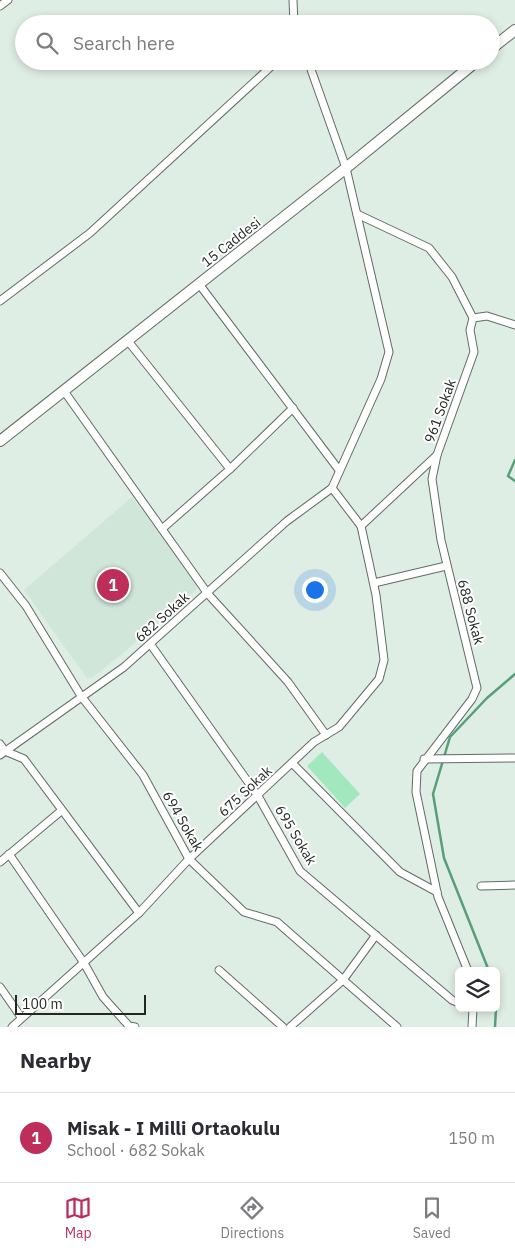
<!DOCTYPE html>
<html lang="en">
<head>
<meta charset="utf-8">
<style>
  :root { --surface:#fff; --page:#f2f2f3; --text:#2b2b33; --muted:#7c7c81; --line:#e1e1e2; --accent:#bd2e5a }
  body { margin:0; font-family:"IBM Plex Sans",sans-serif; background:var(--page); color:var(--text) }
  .controls { position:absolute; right:15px; bottom:15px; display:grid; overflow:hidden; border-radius:8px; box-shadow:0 2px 8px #0003 }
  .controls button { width:45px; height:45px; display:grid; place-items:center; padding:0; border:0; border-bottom:1px solid var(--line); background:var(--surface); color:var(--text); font:25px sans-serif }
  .scale { position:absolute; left:15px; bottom:12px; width:131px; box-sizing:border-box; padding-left:5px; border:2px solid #222724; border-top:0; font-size:14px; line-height:18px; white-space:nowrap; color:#222724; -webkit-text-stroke:4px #fff; paint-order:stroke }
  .you { position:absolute; left:314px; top:589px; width:18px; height:18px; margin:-12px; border:4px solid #fff; border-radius:50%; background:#1a73e8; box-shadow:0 0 0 8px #1a73e833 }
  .badge { display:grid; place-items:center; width:32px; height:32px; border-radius:50%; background:var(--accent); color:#fff; font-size:16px; font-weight:700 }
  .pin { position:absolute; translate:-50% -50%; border:2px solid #fff; box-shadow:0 1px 5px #0006 }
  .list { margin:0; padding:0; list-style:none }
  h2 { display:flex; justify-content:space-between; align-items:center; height:65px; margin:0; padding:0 20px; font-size:21px }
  h2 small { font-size:16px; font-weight:400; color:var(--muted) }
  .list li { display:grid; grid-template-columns:32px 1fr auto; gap:15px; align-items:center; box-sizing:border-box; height:90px; padding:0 20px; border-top:1px solid var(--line) }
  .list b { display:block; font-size:19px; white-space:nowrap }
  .list p { margin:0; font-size:16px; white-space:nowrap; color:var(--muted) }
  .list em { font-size:16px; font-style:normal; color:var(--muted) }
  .icon { flex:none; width:28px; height:28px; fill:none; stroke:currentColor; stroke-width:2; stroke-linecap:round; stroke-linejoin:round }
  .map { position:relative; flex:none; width:515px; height:1027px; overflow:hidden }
  .search { position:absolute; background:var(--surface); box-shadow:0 2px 8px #0003; left:15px; right:15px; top:15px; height:55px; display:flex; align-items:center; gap:12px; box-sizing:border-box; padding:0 18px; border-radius:28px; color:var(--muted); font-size:19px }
  .sheet { height:155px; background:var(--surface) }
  nav { display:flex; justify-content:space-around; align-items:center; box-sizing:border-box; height:70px; border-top:1px solid var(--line); background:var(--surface); font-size:14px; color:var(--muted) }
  nav a { display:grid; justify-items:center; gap:2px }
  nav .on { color:var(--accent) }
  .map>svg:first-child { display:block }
  .built { fill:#d0e6d8 }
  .green { fill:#a2e8be }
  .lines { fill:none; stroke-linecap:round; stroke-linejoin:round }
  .stream { stroke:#57a077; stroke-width:2.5 }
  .street-casing { stroke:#606c64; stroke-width:9 }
  .secondary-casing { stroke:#606c64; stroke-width:12 }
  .street { stroke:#fff; stroke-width:7 }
  .secondary { stroke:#fff; stroke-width:10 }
  .labels { text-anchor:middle; stroke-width:4; stroke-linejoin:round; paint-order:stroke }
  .street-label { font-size:14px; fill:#222724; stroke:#fff }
</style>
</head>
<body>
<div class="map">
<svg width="515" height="1027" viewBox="0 0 515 1027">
  <rect width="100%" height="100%" fill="#dfeee5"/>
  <path class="built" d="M 132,497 L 195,580 L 197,589 L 127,650 L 93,677 L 87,678 L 24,590 Z"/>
  <path class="green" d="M 322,752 L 360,794 L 345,808 L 307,766 Z"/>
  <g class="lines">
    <g class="stream">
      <path d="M 515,460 L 508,476 L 515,481"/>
      <path d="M 489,971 L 444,858 L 433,794 L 450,737 L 487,698 L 515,674"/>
      <path d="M 496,990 L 496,1002"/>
      <path d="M 495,1027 L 496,1008"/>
    </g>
    <defs>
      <g id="street">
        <path d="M 293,0 L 294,24"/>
        <path d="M 0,6 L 8,0"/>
        <path d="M 308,61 L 346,168 L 389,352 L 381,379 L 332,488"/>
        <path d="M 357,214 L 429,248 L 452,277 L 473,318"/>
        <path d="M 199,284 L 339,470"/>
        <path d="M 0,301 L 90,233 L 277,61"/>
        <path d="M 128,341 L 230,469"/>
        <path d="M 64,391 L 208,594 L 288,682 L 326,735"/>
        <path d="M 437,455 L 432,479 L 441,540 L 477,688 L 472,699 L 417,771 L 416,792 L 438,897 L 468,971"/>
        <path d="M 361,526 L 437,455 L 474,352 L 470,330 L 473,318 L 487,316 L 515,325"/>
        <path d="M 162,529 L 230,469 L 293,408"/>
        <path d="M 0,573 L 26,606 L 81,696 L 143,775 L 189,859 L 244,912 L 277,922 L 397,1027"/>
        <path d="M 374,583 L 446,566"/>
        <path d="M 151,645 L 258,796 L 300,871 L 452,1000 L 459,1003"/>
        <path d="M 0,744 L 5,751 L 24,759 L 139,913"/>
        <path d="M 0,755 L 124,667 L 287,521 L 332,488"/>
        <path d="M 424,759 L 515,758"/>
        <path d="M 292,763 L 400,872 L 437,892"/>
        <path d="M 9,854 L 84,963 L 103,997 L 129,1026 L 135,1027"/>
        <path d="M 0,862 L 61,811"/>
        <path d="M 481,886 L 515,885"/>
        <path d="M 219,970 L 283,1027"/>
        <path d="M 0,987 L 21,1017"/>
        <path d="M 12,1027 L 139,913 L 189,859 L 314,742 L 339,727 L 379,679 L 384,660 L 376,595 L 361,526 L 332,488"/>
        <path d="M 290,1027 L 343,980 L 376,935"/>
        <path d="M 472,1027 L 473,1008"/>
      </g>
      <g id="secondary">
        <path d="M 491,49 L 515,30"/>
        <path d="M 0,441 L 346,168 L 477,61"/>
      </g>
    </defs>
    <use href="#street" class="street-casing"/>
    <use href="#secondary" class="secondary-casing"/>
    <use href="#street" class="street"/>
    <use href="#secondary" class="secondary"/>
  </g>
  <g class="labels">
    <g class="street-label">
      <text transform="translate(231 242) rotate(-38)" y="5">15 Caddesi</text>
      <text transform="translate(440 411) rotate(-70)" y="5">961 Sokak</text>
      <text transform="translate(471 612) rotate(75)" y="5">688 Sokak</text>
      <text transform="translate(162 617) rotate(-42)" y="5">682 Sokak</text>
      <text transform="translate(245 791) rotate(-43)" y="5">675 Sokak</text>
      <text transform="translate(183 821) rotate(60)" y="5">694 Sokak</text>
      <text transform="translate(296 835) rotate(59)" y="5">695 Sokak</text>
    </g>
  </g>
</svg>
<div class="controls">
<button><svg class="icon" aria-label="layers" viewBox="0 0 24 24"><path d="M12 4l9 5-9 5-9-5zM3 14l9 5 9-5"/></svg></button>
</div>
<div class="scale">100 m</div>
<div class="you"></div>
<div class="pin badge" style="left:113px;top:585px">1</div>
<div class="search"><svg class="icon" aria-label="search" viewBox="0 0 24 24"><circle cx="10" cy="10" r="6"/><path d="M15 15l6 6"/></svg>Search here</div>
</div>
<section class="sheet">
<h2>Nearby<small></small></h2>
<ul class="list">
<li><span class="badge">1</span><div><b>Misak - I Milli Ortaokulu</b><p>School · 682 Sokak</p></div><em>150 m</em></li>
</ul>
</section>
<nav>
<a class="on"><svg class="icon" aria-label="map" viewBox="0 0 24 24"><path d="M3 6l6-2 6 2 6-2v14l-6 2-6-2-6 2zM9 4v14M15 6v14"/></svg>Map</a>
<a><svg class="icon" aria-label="directions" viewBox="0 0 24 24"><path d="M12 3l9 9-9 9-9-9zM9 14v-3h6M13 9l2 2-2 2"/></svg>Directions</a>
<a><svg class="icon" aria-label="saved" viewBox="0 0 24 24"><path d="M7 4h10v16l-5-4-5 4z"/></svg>Saved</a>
</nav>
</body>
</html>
